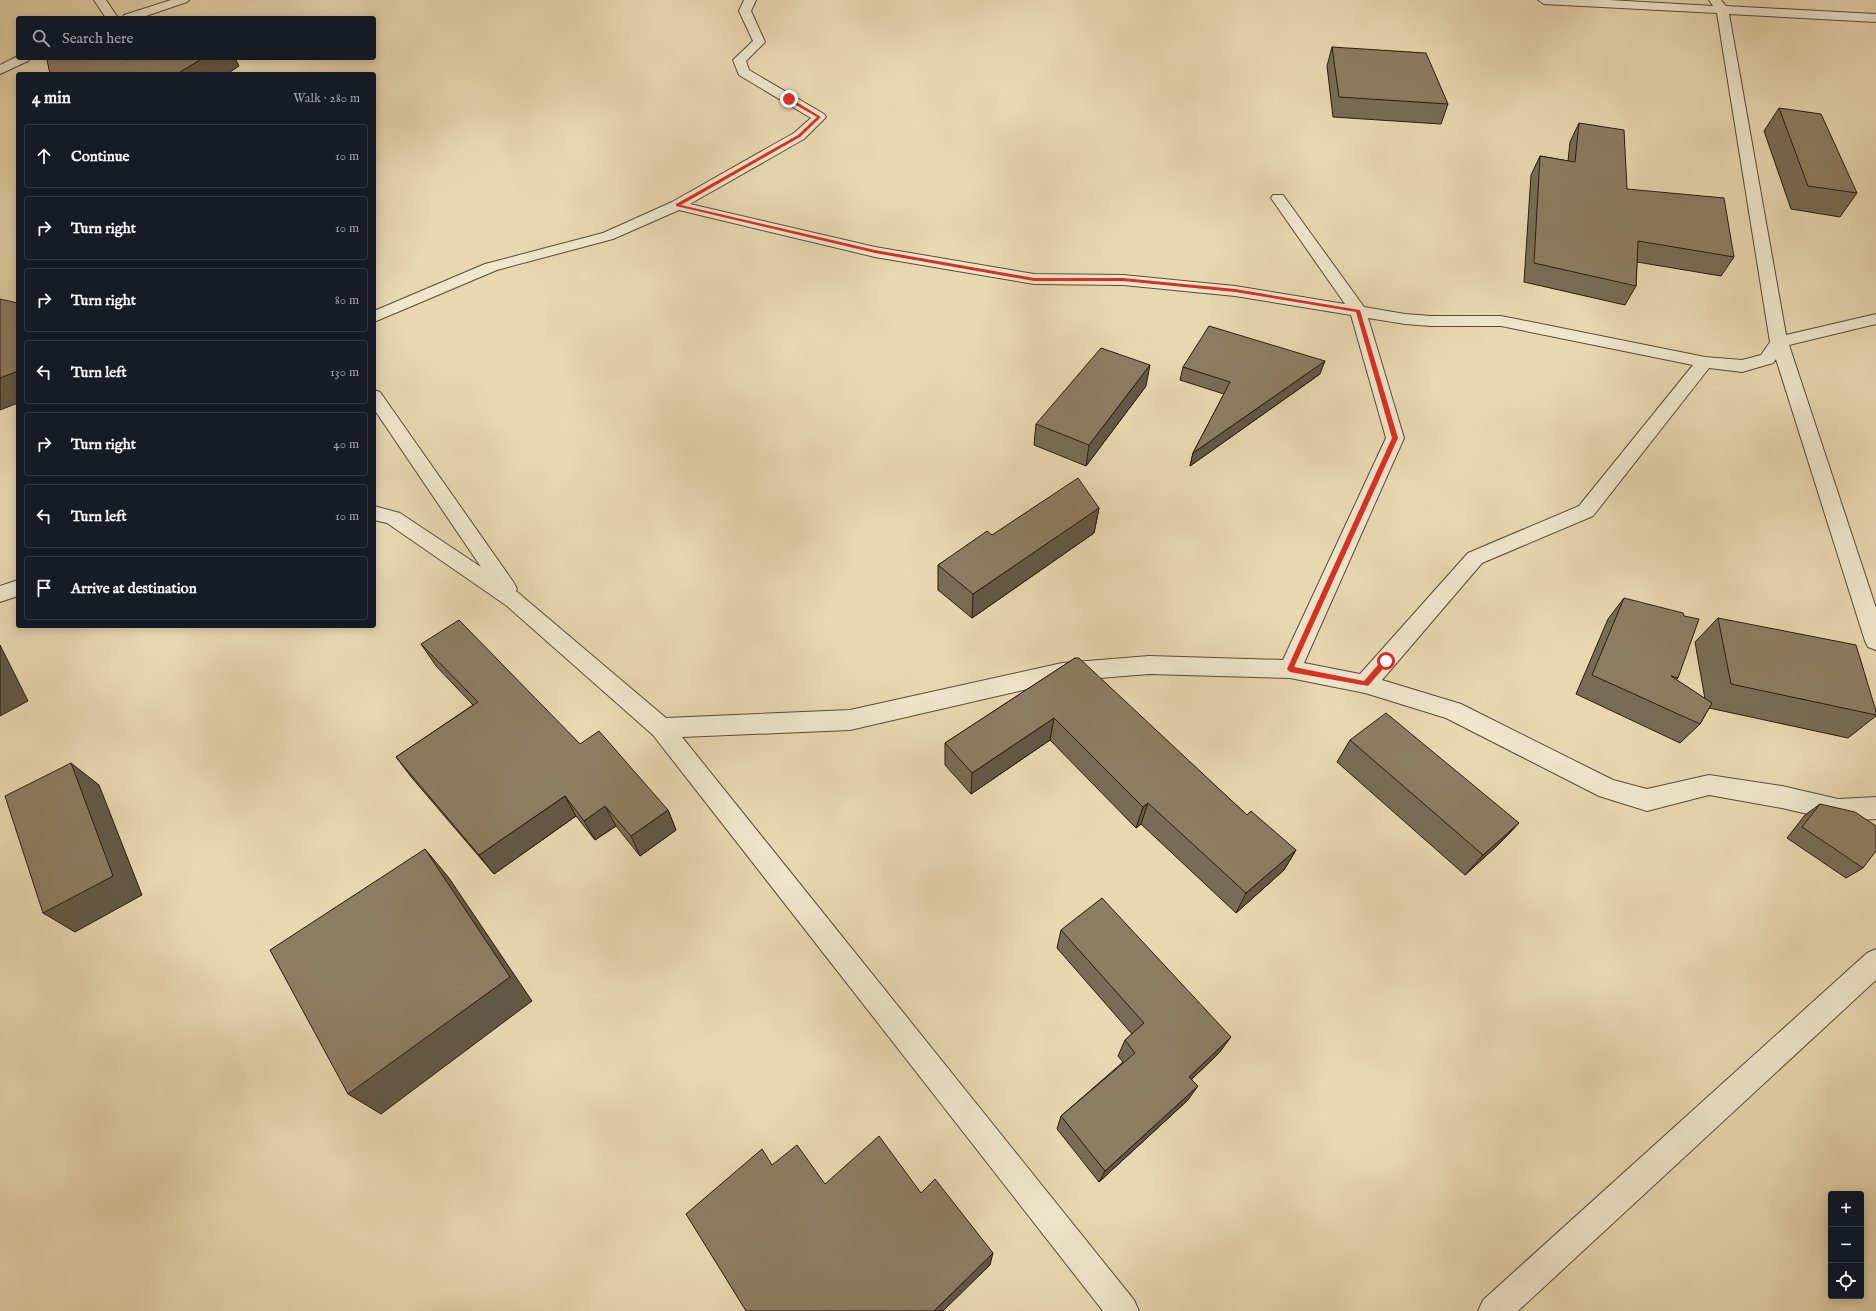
<!DOCTYPE html>
<html lang="en">
<head>
<meta charset="utf-8">
<style>
  :root { --surface:#171b24; --page:#20242c; --text:#f1f3f6; --muted:#9ea1a6; --line:#363941 }
  body { margin:0; font-family:"IM FELL English",serif; background:var(--page); color:var(--text) }
  .controls { position:absolute; right:12px; bottom:12px; display:grid; overflow:hidden; border-radius:4px; box-shadow:0 2px 10px #0003 }
  .controls button { width:36px; height:36px; display:grid; place-items:center; padding:0; border:0; border-bottom:1px solid var(--line); background:var(--surface); color:var(--text); font:20px sans-serif }
  .stop { position:absolute; width:12px; height:12px; margin:-9px; border:3px solid #d93025; border-radius:50%; background:#fff }
  .stop.end { background:#d93025; border-color:#fff; box-shadow:0 1px 4px #0008 }
  .list { margin:0; padding:0; list-style:none }
  h2 { display:flex; justify-content:space-between; align-items:center; height:52px; margin:0; padding:0 16px; font-size:17px }
  h2 small { font-size:13px; font-weight:400; color:var(--muted) }
  .list li { display:grid; grid-template-columns:26px 1fr auto; gap:12px; align-items:center; box-sizing:border-box; height:64px; margin:0 8px 8px; padding:0 8px; border:1px solid var(--line); border-radius:4px }
  .list b { display:block; font-size:15px; white-space:nowrap }
  .list em { font-size:13px; font-style:normal; color:var(--muted) }
  .icon { flex:none; width:22px; height:22px; fill:none; stroke:currentColor; stroke-width:2; stroke-linecap:round; stroke-linejoin:round }
  .map { position:relative; flex:none; width:1876px; height:1311px; overflow:hidden }
  .search { position:absolute; background:var(--surface); box-shadow:0 2px 10px #0003; left:16px; top:16px; width:360px; height:44px; display:flex; align-items:center; gap:10px; box-sizing:border-box; padding:0 14px; border-radius:4px; color:var(--muted); font-size:15px }
  .panel { position:absolute; background:var(--surface); box-shadow:0 2px 10px #0003; left:16px; top:72px; width:360px; height:556px; border-radius:4px }
  .map>svg:first-child { display:block }
  .lines { fill:none; stroke-linecap:round; stroke-linejoin:round }
  .minor-casing { stroke:#5a4a37; stroke-width:2 }
  .minor { fill:#f0e6cc; fill-rule:evenodd }
  .wall { fill:#796c55; stroke:#2b1b0e }
  .shaded-wall { fill:#635845; stroke:#2b1b0e }
  .building { fill:#8d7d63; stroke:#2b1b0e }
  .route { fill:#d93025 }
</style>
</head>
<body>
<div class="map">
<svg width="1876" height="1311" viewBox="0 0 1876 1311">
  <rect width="100%" height="100%" fill="#e8d8b1"/>
  <filter id="stains"><feTurbulence type="fractalNoise" baseFrequency=".005" numOctaves="4"/><feColorMatrix values="0 0 0 0 .2 0 0 0 0 .09 0 0 0 0 .02 0 0 0 .5 -.17"/></filter>
  <radialGradient id="worn" r=".72"><stop offset=".6" stop-color="#630" stop-opacity="0"/><stop offset="1" stop-color="#630" stop-opacity=".3"/></radialGradient>
  <g class="lines">
    <defs>
      <g id="minor">
        <path d="M 94,0 L 106,0 L 118,18 L 106,18 Z"/>
        <path d="M 171,0 L 189,0 L 187,2 L 140,18 L 122,18 L 124,15 Z"/>
        <path d="M 744,0 L 756,0 L 751,11 L 765,42 L 746,61 L 749,70 L 824,114 L 826,117 L 804,139 L 690,204 L 875,247 L 1034,274 L 1123,275 L 1235,286 L 1345,304 L 1271,198 L 1273,195 L 1283,195 L 1364,307 L 1405,314 L 1431,316 L 1501,316 L 1705,357 L 1742,360 L 1761,355 L 1770,342 L 1717,13 L 1544,4 L 1538,0 L 1609,0 L 1713,6 L 1709,0 L 1721,0 L 1726,6 L 1876,14 L 1876,22 L 1729,14 L 1786,335 L 1876,314 L 1876,324 L 1789,345 L 1876,608 L 1876,650 L 1868,647 L 1865,641 L 1776,359 L 1773,363 L 1742,372 L 1709,368 L 1593,516 L 1482,563 L 1382,680 L 1461,704 L 1613,780 L 1647,789 L 1709,775 L 1782,786 L 1838,799 L 1876,797 L 1876,819 L 1838,821 L 1782,808 L 1709,795 L 1647,811 L 1599,796 L 1446,718 L 1365,693 L 1290,678 L 1149,674 L 1062,681 L 850,730 L 682,737 L 1134,1300 L 1139,1311 L 1103,1311 L 653,735 L 507,606 L 387,523 L 374,520 L 374,506 L 400,513 L 481,567 L 374,409 L 374,390 L 380,392 L 514,583 L 517,589 L 516,591 L 666,718 L 850,710 L 1062,663 L 1149,656 L 1283,660 L 1386,438 L 1351,315 L 1235,296 L 1123,285 L 1034,284 L 875,257 L 679,210 L 613,239 L 497,270 L 374,322 L 374,311 L 485,264 L 603,233 L 672,202 L 794,133 L 811,118 L 739,75 L 733,60 L 753,41 L 739,11 ZM 1368,318 L 1405,324 L 1431,326 L 1501,326 L 1693,365 L 1579,506 L 1468,553 L 1360,674 L 1304,663 L 1404,438 Z"/>
        <path d="M 18,56 L 18,58 L 30,58 L 28,61 L 0,74 L 0,65 Z"/>
        <path d="M 18,580 L 18,596 L 0,602 L 0,586 Z"/>
        <path d="M 1876,949 L 1876,980 L 1518,1311 L 1478,1311 L 1483,1300 L 1867,953 Z"/>
      </g>
    </defs>
    <use href="#minor" class="minor-casing"/>
    <use href="#minor" class="minor"/>
  </g>
  <g class="wall">
    <path d="M 1332,47 L 1448,104 L 1441,124 L 1333,117 L 1327,66 Z"/>
    <path d="M 1779,108 L 1857,193 L 1840,217 L 1791,209 L 1764,131 Z"/>
    <path d="M 1579,123 L 1627,189 L 1734,257 L 1721,276 L 1637,262 L 1636,286 L 1625,305 L 1524,282 L 1531,175 L 1540,156 L 1568,161 L 1570,142 Z"/>
    <path d="M 1183,367 L 1320,374 L 1190,466 L 1193,453 L 1224,394 L 1180,380 Z"/>
    <path d="M 1146,386 L 1086,466 L 1034,445 L 1036,424 Z"/>
    <path d="M 1099,508 L 1094,533 L 972,618 L 938,590 L 938,565 L 992,535 Z"/>
    <path d="M 1624,598 L 1678,678 L 1676,680 L 1705,699 L 1695,642 L 1718,618 L 1876,715 L 1876,716 L 1848,738 L 1709,708 L 1700,724 L 1680,743 L 1576,694 L 1608,619 Z"/>
    <path d="M 421,644 L 580,744 L 668,810 L 676,830 L 640,856 L 616,826 L 595,840 L 576,816 L 494,874 L 412,778 L 396,757 L 473,705 L 436,666 Z"/>
    <path d="M 1075,658 L 1247,815 L 1296,850 L 1284,870 L 1236,913 L 1141,824 L 1136,828 L 1050,740 L 971,794 L 945,765 L 945,743 Z"/>
    <path d="M 1350,740 L 1519,823 L 1499,844 L 1465,875 L 1337,762 Z"/>
    <path d="M 1820,804 L 1863,868 L 1846,878 L 1787,838 L 1805,815 Z"/>
    <path d="M 1061,930 L 1220,1052 L 1192,1079 L 1188,1100 L 1099,1182 L 1057,1129 L 1061,1116 L 1123,1062 L 1118,1056 L 1125,1040 L 1132,1034 L 1057,948 Z"/>
  </g>
  <g class="shaded-wall">
    <path d="M 203,58 L 235,58 L 239,66 L 227,74 L 177,74 Z"/>
    <path d="M 1325,361 L 1320,374 L 1190,466 L 1193,453 Z"/>
    <path d="M 1150,365 L 1146,386 L 1086,466 L 1089,445 Z"/>
    <path d="M 18,371 L 18,403 L 0,410 L 0,378 Z"/>
    <path d="M 1099,508 L 1094,533 L 972,618 L 973,594 Z"/>
    <path d="M 0,645 L 28,701 L 0,716 Z"/>
    <path d="M 1054,718 L 1050,740 L 971,794 L 972,773 Z"/>
    <path d="M 71,763 L 99,785 L 142,895 L 75,932 L 43,913 Z"/>
    <path d="M 565,796 L 576,816 L 494,874 L 479,855 Z"/>
    <path d="M 1148,803 L 1141,824 L 1136,828 L 1143,807 Z"/>
    <path d="M 605,806 L 616,826 L 595,840 L 584,821 Z"/>
    <path d="M 668,810 L 676,830 L 640,856 L 631,836 Z"/>
    <path d="M 1519,823 L 1499,844 L 1465,875 L 1483,855 Z"/>
    <path d="M 425,849 L 449,878 L 532,1001 L 381,1114 L 348,1094 Z"/>
    <path d="M 1296,850 L 1284,870 L 1236,913 L 1246,893 Z"/>
    <path d="M 1231,1037 L 1220,1052 L 1179,1091 L 1189,1077 Z"/>
    <path d="M 1198,1086 L 1188,1100 L 1099,1182 L 1105,1171 Z"/>
    <path d="M 993,1253 L 990,1265 L 943,1311 L 934,1311 Z"/>
  </g>
  <g class="building">
    <path d="M 1332,47 L 1426,53 L 1448,104 L 1339,97 Z"/>
    <path d="M 53,58 L 125,58 L 126,60 L 134,58 L 203,58 L 177,74 L 50,74 L 47,60 Z"/>
    <path d="M 1779,108 L 1821,114 L 1857,193 L 1808,186 Z"/>
    <path d="M 1579,123 L 1624,130 L 1627,189 L 1724,198 L 1734,257 L 1638,241 L 1636,286 L 1534,263 L 1540,156 L 1575,162 Z"/>
    <path d="M 0,299 L 18,303 L 18,371 L 0,378 Z"/>
    <path d="M 1209,326 L 1325,361 L 1193,453 L 1230,382 L 1183,367 Z"/>
    <path d="M 1101,348 L 1150,365 L 1089,445 L 1036,424 Z"/>
    <path d="M 1078,478 L 1099,508 L 973,594 L 938,565 L 987,531 L 992,535 Z"/>
    <path d="M 1624,598 L 1683,613 L 1684,616 L 1699,619 L 1678,678 L 1671,676 L 1712,703 L 1700,724 L 1592,675 Z"/>
    <path d="M 1718,618 L 1856,645 L 1876,711 L 1876,715 L 1731,684 Z"/>
    <path d="M 459,620 L 580,744 L 599,731 L 668,810 L 631,836 L 605,806 L 584,821 L 565,796 L 479,855 L 396,757 L 478,702 L 421,644 Z"/>
    <path d="M 1075,658 L 1079,658 L 1247,815 L 1251,811 L 1296,850 L 1246,893 L 1148,803 L 1143,807 L 1054,718 L 972,773 L 945,743 Z"/>
    <path d="M 1386,713 L 1519,823 L 1483,855 L 1350,740 Z"/>
    <path d="M 71,763 L 113,876 L 43,913 L 5,796 Z"/>
    <path d="M 1820,804 L 1855,812 L 1876,826 L 1876,851 L 1863,868 L 1802,827 Z"/>
    <path d="M 425,849 L 510,977 L 348,1094 L 270,950 Z"/>
    <path d="M 1102,898 L 1231,1037 L 1189,1077 L 1198,1086 L 1105,1171 L 1061,1116 L 1135,1053 L 1125,1040 L 1144,1023 L 1061,930 Z"/>
    <path d="M 879,1136 L 921,1193 L 935,1179 L 993,1253 L 934,1311 L 746,1311 L 686,1214 L 762,1149 L 772,1165 L 797,1145 L 825,1184 Z"/>
  </g>
  <path class="route" d="M 787,98 L 790,98 L 821,117 L 800,137 L 681,205 L 875,250 L 1034,278 L 1123,278 L 1235,289 L 1360,310 L 1398,438 L 1294,667 L 1364,681 L 1383,659 L 1388,659 L 1388,663 L 1368,686 L 1290,672 L 1287,669 L 1392,438 L 1356,312 L 1235,292 L 1123,281 L 1034,281 L 875,253 L 676,206 L 676,204 L 798,135 L 817,117 L 787,100 Z"/>
  <rect width="100%" height="100%" filter="url(#stains)"/>
  <rect width="100%" height="100%" fill="url(#worn)"/>
</svg>
<div class="controls">
<button>+</button>
<button>−</button>
<button><svg class="icon" aria-label="locate" viewBox="0 0 24 24"><circle cx="12" cy="12" r="6"/><path d="M12 2v4M12 18v4M2 12h4M18 12h4"/></svg></button>
</div>
<div class="stop" style="left:1386px;top:661px"></div>
<div class="stop end" style="left:789px;top:99px"></div>
<div class="search"><svg class="icon" aria-label="search" viewBox="0 0 24 24"><circle cx="10" cy="10" r="6"/><path d="M15 15l6 6"/></svg>Search here</div>
<section class="panel">
<h2>4 min<small>Walk · 280 m</small></h2>
<ul class="list">
<li><svg class="icon" aria-label="ahead" viewBox="0 0 24 24"><path d="M12 20V5M6 11l6-6 6 6"/></svg><div><b>Continue</b></div><em>10 m</em></li>
<li><svg class="icon" aria-label="right" viewBox="0 0 24 24"><path d="M7 20v-9h11M14 6l5 5-5 5"/></svg><div><b>Turn right</b></div><em>10 m</em></li>
<li><svg class="icon" aria-label="right" viewBox="0 0 24 24"><path d="M7 20v-9h11M14 6l5 5-5 5"/></svg><div><b>Turn right</b></div><em>80 m</em></li>
<li><svg class="icon" aria-label="left" viewBox="0 0 24 24"><path d="M17 20v-9H6M10 6l-5 5 5 5"/></svg><div><b>Turn left</b></div><em>130 m</em></li>
<li><svg class="icon" aria-label="right" viewBox="0 0 24 24"><path d="M7 20v-9h11M14 6l5 5-5 5"/></svg><div><b>Turn right</b></div><em>40 m</em></li>
<li><svg class="icon" aria-label="left" viewBox="0 0 24 24"><path d="M17 20v-9H6M10 6l-5 5 5 5"/></svg><div><b>Turn left</b></div><em>10 m</em></li>
<li><svg class="icon" aria-label="arrive" viewBox="0 0 24 24"><path d="M6 21V4h12l-3 4 3 4H6"/></svg><div><b>Arrive at destination</b></div></li>
</ul>
</section>
</div>
</body>
</html>
